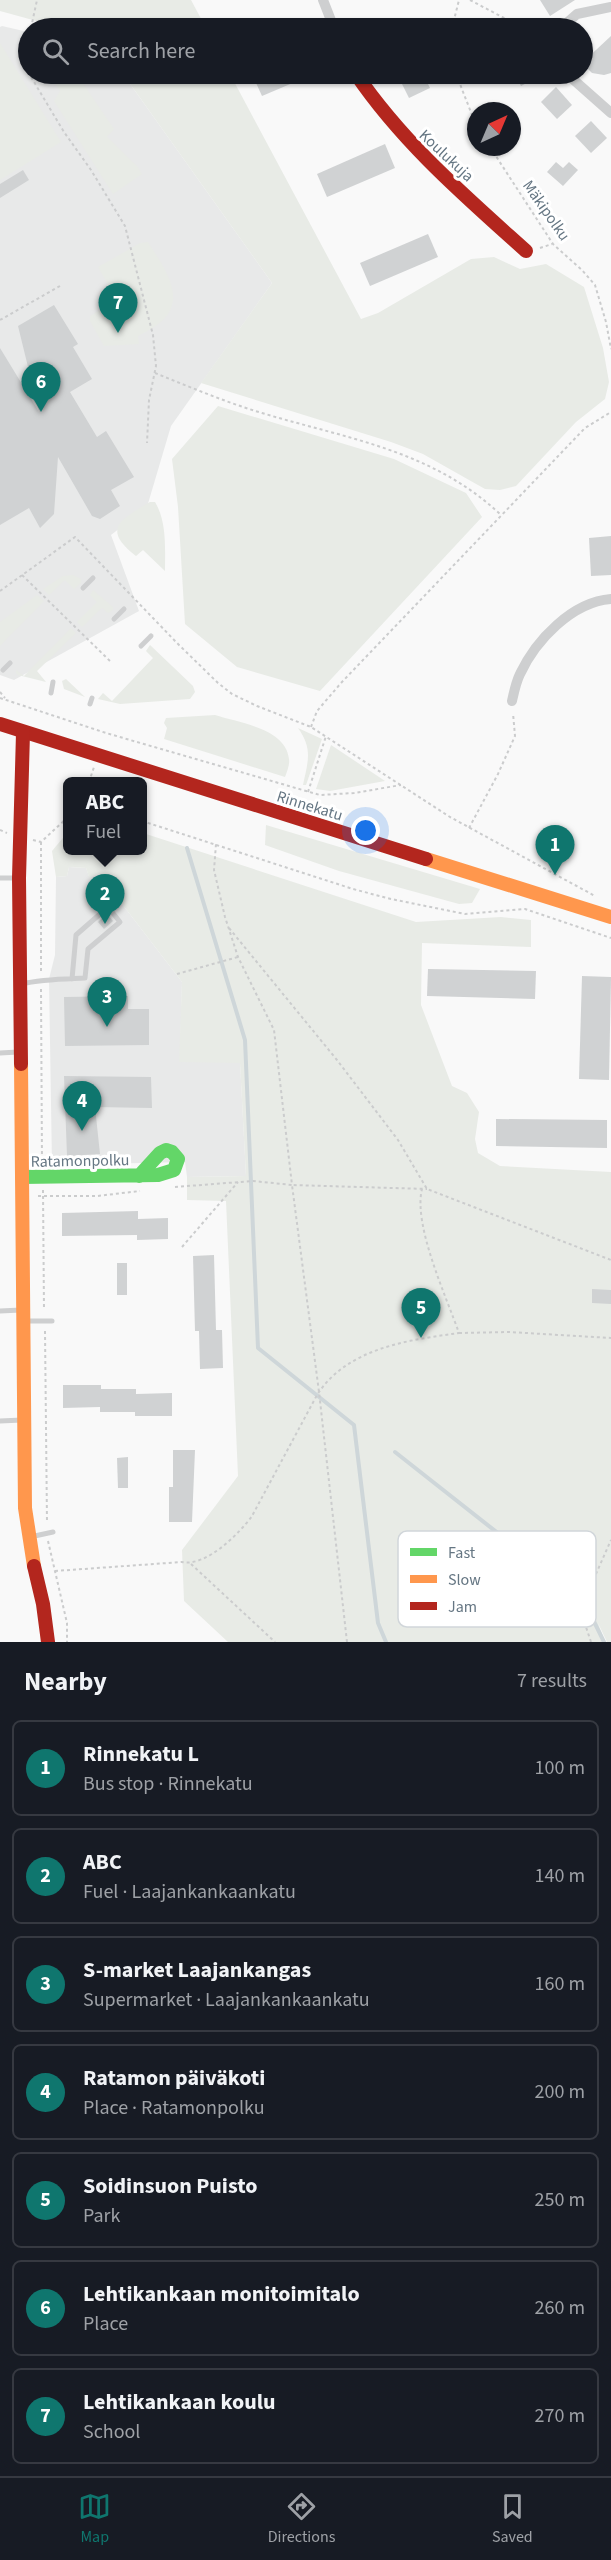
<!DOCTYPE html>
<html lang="en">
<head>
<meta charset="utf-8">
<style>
  :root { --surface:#171b24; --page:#242831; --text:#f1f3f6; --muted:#9ea1a6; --line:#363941; --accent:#0f766e }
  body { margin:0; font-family:"Source Sans 3",sans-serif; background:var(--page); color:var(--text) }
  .compass { position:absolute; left:467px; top:102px; width:54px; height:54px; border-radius:50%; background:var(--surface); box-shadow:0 2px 4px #0004; rotate:44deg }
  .you { position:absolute; left:366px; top:831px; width:21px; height:21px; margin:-15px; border:4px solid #fff; border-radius:50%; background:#1a73e8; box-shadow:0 0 0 9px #1a73e833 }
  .badge { display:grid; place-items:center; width:39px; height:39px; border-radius:50%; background:var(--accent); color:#fff; font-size:20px; font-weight:700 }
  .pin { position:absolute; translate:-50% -50px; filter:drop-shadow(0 2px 3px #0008) }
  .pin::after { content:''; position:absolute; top:32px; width:21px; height:18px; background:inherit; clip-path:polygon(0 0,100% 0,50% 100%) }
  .popup { position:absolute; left:63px; top:777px; width:84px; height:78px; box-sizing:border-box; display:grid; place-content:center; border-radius:9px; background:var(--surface); filter:drop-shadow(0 2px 4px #0005); font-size:20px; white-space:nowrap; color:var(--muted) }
  .popup b { font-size:22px; color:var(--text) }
  .popup::after { content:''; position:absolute; left:50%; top:100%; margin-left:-12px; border:12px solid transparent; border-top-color:var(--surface) }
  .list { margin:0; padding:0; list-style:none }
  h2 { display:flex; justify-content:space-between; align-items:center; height:78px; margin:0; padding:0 24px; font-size:26px }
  h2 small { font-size:20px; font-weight:400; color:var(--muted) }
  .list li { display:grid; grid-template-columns:39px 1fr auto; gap:18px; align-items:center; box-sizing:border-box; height:96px; margin:0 12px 12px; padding:0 12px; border:2px solid var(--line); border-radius:9px }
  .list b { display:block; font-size:22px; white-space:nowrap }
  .list p { margin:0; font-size:20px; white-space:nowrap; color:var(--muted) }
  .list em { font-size:20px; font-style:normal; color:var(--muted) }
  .icon { flex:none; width:33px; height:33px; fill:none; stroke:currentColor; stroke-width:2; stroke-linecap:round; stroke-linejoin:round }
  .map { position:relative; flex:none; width:611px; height:1642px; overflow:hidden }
  .search { position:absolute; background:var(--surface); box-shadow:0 2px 4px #0004; left:18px; right:18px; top:18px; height:66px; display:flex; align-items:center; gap:15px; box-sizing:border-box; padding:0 21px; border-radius:33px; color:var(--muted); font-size:22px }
  .sheet { height:834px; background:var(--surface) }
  nav { display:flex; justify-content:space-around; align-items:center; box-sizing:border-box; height:84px; border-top:2px solid var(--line); background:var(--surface); font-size:16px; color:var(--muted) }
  nav a { display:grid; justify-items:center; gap:3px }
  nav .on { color:var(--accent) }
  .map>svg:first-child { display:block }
  .built { fill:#e8e9e9 }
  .green { fill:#e8ebe6 }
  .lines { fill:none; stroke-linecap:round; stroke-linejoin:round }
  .stream { stroke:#ced6d9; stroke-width:4 }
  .building { fill:#d0d2d3 }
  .path { stroke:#cbcccd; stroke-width:2; stroke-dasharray:3 3; stroke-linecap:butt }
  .lane { stroke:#cecfd0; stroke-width:5 }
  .street { stroke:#cecfd0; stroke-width:10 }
  .fast { stroke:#63d668; stroke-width:14 }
  .slow { stroke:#ff974d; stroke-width:14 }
  .jam { stroke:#b3261e; stroke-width:14 }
  .labels { text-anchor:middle; stroke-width:6; stroke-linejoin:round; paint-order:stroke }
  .street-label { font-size:16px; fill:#657683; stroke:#fff }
  .key { fill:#fff; stroke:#d1d6da; stroke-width:1.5 }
  .key-label { font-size:16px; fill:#657683 }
</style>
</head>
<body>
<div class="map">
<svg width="611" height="1642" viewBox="0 0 611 1642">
  <rect width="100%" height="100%" fill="#f9f9f9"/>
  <g class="built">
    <path d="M 2,26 L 28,32 L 28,74 L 123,74 L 272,283 L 171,426 L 147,507 L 111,535 L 139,611 L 14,680 L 0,675 L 0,27 Z"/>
    <path d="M 69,867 L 86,868 L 89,876 L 99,874 L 182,982 L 180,1062 L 240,1062 L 246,1176 L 187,1177 L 185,1162 L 52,1165 L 49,979 L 55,955 L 56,877 L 67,876 Z"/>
  </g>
  <g class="green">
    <path d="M 0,0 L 191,0 L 206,28 L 62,28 L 0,11 Z"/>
    <path d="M 0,43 L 61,142 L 0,180 Z"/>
    <path d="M 50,74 L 69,74 L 72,81 L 82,82 L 114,129 L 107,137 L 137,166 L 142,174 L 113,194 L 54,101 L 60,91 Z"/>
    <path d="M 123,74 L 230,74 L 361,319 L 378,313 L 471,259 L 494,257 L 520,269 L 546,264 L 584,287 L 603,348 L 609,382 L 605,399 L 576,422 L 516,486 L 500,490 L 485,489 L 423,454 L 391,442 L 201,383 L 272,283 Z"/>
    <path d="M 148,242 C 162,265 188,297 162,321 C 155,327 146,332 138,336 L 139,344 L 104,346 L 90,321 L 90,316 L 117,300 L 98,267 L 140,243 Z"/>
    <path d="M 218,406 L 394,459 L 466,493 L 482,517 L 320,691 L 237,667 L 185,624 L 178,507 L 172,459 Z"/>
    <path d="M 150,502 L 155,502 C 167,522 165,548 165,571 L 143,550 L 136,556 C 100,528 122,519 150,502 Z"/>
    <path d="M 73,575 L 81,579 L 81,583 L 74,589 L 65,580 L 49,595 L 43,589 L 63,576 Z"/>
    <path d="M 93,590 L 113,607 L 113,610 L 108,613 L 102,608 L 82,627 L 77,622 L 97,602 L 90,595 Z"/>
    <path d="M 37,595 L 44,601 L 0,646 L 0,622 Z"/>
    <path d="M 71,628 L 76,633 L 37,671 L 46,682 L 18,675 L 16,673 L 16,670 L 24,676 Z"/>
    <path d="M 150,645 L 193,686 L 195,692 L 190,699 L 120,704 L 98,699 L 103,693 L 112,701 L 153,658 L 146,651 Z"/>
    <path d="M 66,679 L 85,697 L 64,689 L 62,681 Z"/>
    <path d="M 215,715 C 239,723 286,728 289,759 C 290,764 287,772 285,777 L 164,739 L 167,728 L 164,723 L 166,718 Z"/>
    <path d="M 298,728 L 322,739 L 306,785 L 303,785 C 308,761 313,749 298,728 Z"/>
    <path d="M 331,745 L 385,781 L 330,791 L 316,789 Z"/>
    <path d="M 266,825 L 480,889 L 472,903 L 459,904 L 339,871 L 265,845 Z"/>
    <path d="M 67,833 L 68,850 L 142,850 L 143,833 L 416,922 L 501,917 L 531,920 L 531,947 L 422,943 L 421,1005 L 452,1086 L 467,1093 L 479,1112 L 475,1139 L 478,1153 L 500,1166 L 611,1172 L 611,1642 L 607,1642 L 598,1623 L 605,1642 L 228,1642 L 184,1601 L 182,1550 L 238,1476 L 226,1201 L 187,1200 L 187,1177 L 246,1176 L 240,1063 L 179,1062 L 182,982 L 99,874 L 89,877 L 86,868 L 69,867 L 67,876 L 56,877 L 52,851 Z"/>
  </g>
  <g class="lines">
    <g class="stream">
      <path d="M 187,848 L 245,1040 L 258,1348 L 354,1425 L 378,1623 L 386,1642"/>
      <path d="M 395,1452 L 584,1601 L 604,1642"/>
    </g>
  </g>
  <g class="building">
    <path d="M 540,0 L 575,0 L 550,16 Z"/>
    <path d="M 611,36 L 611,73 L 604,75 L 592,73 L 582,63 Z"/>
    <path d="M 252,74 L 314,74 L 262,96 Z"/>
    <path d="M 397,74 L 423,74 L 430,88 L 409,98 Z"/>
    <path d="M 515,74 L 544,74 L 521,86 Z"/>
    <path d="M 556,87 L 572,105 L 557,119 L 541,102 Z"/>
    <path d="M 591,121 L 607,138 L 591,153 L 575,136 Z"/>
    <path d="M 385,144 L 395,168 L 327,197 L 317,174 Z"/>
    <path d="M 556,162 L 563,168 L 569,162 L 578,170 L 563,186 L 547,172 Z"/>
    <path d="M 23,170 L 29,180 L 0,198 L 0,184 Z"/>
    <path d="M 428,234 L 438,257 L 370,286 L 360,263 Z"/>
    <path d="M 54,305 L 78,344 L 73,347 L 92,379 L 70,392 L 97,437 L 106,431 L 134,477 L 111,490 L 120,506 L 100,519 L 92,516 L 58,457 L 54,514 L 40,528 L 29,508 L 0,525 L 0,348 L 39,412 L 18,326 Z"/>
    <path d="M 611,536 L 611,575 L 591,576 L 589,538 Z"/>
    <path d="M 107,914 L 113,921 L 104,929 L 98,922 Z"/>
    <path d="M 428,969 L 536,971 L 535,999 L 427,996 Z"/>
    <path d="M 582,976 L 611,977 L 609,1080 L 579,1079 Z"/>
    <path d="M 128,996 L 128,1009 L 149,1009 L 149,1045 L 65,1046 L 64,997 Z"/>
    <path d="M 64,1076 L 151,1077 L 152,1108 L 95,1107 L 100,1154 L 67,1156 Z"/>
    <path d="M 496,1119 L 607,1120 L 607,1148 L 496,1146 Z"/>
    <path d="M 138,1211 L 138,1219 L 168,1218 L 168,1239 L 137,1240 L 137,1235 L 62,1236 L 62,1213 Z"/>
    <path d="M 214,1255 L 216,1330 L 222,1330 L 223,1368 L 200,1369 L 199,1331 L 195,1331 L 193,1256 Z"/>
    <rect x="117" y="1263" width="10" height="32"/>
    <path d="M 592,1289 L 611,1290 L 611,1304 L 592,1303 Z"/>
    <path d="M 63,1385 L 101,1385 L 101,1389 L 136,1389 L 136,1394 L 172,1393 L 172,1416 L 135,1416 L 135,1412 L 100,1412 L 100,1407 L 63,1408 Z"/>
    <path d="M 173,1450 L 195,1450 L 192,1522 L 169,1522 L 169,1487 L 173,1487 Z"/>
    <path d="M 128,1457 L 128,1488 L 118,1488 L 117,1458 Z"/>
  </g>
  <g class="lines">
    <g class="path">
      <path d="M 470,0 L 504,18 L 537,28"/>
      <path d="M 31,28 L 37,0"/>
      <path d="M 452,28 L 459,0"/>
      <path d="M 28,43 L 25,67 L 64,132 L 91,170 L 125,226 L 153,335 L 156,366 L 149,400 L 147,443"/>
      <path d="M 456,74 L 476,125"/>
      <path d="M 490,147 L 553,244 L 582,270 L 595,285 L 606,322 L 611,349"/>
      <path d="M 540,248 L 552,244"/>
      <path d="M 0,320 L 60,286"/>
      <path d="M 155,373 C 190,387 225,402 262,413 C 348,439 432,450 501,515"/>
      <path d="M 22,575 L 111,662"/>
      <path d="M 0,591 L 75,537 L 177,643 L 218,683 L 232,694 L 257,706 L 311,727 L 450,817 L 595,896"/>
      <path d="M 0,692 L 5,698"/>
      <path d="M 0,698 L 106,733 L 320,795 L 354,793 L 401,785"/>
      <path d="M 311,727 L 317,711 L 341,683 L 585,428 L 611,412"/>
      <path d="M 89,782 L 94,767"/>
      <path d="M 308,792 L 326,736"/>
      <path d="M 142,821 L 353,889 L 391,899 L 465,914 L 525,909 L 611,938"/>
      <path d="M 469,828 L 498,774 L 515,736 L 513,713"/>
      <path d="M 0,830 L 7,833"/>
      <path d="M 33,840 L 41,842 L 68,817"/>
      <path d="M 41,842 L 41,971"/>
      <path d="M 229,928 L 337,1060 L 398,1140 L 427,1189 L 611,1260"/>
      <path d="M 177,974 L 238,957"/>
      <path d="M 41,989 L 42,1163"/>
      <path d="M 175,1187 L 253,1181 L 292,1185 L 274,1030 L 238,957 L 225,917 L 214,870 L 216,844"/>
      <path d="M 43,1190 L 44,1310"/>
      <path d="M 38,1196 L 97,1196 L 140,1191"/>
      <path d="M 182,1247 L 238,1182"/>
      <path d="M 45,1331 L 47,1523"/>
      <path d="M 459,1333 L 509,1332 L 611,1338"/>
      <path d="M 48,1541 L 67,1623 L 67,1642"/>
      <path d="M 191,1564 L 275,1642"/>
      <path d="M 55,1571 L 182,1562 C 206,1567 239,1534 252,1516 L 317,1395 C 347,1348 408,1340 459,1333 C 446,1296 413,1225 422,1189"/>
      <path d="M 347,1642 L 319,1392 L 292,1185 L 427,1189"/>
      <path d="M 591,1642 L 582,1615 L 584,1601 L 611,1540"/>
    </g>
    <g class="lane">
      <path d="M 83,588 L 93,578"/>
      <path d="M 114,619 L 124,609"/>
      <path d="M 141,646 L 151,636"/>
      <path d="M 3,670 L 10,663"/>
      <path d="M 51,693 L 53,682"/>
      <path d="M 90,704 L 92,698"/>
      <path d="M 0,878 L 17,878"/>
      <path d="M 21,984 C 43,979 63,979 85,978 L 88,949 L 120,922 L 108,907 L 76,935 L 72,979"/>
      <path d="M 0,1053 L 18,1052"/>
      <path d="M 0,1311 L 21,1310"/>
      <path d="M 24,1321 L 52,1321"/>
      <path d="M 0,1421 L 22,1420"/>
      <path d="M 30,1537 L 53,1532"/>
    </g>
    <g class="street">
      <path d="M 323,0 L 334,28"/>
      <path d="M 561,28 L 577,14 L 611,7"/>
      <path d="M 567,74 L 611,113"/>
      <path d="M 512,701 C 514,692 516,682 520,674 C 536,640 572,602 611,599"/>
    </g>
    <path class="fast" d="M 22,1177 L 158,1175 L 174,1170 L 178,1159 L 172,1152 L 166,1150 L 160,1153 L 139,1176"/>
    <g class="slow">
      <path d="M 426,859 L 611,917"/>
      <path d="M 21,1064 L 25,1508 L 34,1566"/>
    </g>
    <g class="jam">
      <path d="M 356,74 C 403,143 465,196 526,251"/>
      <path d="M 0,724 L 426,859"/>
      <path d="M 21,1064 L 19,878 L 23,733"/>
      <path d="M 34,1566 L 43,1604 L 48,1642"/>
    </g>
  </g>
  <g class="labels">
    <g class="street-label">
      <text transform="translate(447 155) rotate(43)" y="6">Koulukuja</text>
      <text transform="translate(547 210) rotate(55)" y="6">Mäkipolku</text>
      <text transform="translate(310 805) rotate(17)" y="6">Rinnekatu</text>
      <text transform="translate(80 1160) rotate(-1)" y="6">Ratamonpolku</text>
    </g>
  </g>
  <rect x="398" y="1531" width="198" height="96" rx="9" class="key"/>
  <rect x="410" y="1548" width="27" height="8" fill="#63d668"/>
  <rect x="410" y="1575" width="27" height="8" fill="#ff974d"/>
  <rect x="410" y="1602" width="27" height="8" fill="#b3261e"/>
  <g class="key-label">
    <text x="448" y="1558">Fast</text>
    <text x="448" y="1585">Slow</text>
    <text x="448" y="1612">Jam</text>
  </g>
</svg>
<svg class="compass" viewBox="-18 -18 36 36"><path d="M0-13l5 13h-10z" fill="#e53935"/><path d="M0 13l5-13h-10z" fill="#9ea1a6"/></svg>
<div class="you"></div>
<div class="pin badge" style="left:555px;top:875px">1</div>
<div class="pin badge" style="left:105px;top:924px">2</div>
<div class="popup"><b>ABC</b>Fuel</div>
<div class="pin badge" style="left:107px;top:1027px">3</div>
<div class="pin badge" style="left:82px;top:1131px">4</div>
<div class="pin badge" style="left:421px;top:1338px">5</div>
<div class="pin badge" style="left:41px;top:412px">6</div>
<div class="pin badge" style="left:118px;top:333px">7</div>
<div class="search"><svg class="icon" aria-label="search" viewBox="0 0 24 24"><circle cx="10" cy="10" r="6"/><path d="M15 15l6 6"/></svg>Search here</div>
</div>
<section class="sheet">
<h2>Nearby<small>7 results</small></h2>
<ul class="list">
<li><span class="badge">1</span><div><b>Rinnekatu L</b><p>Bus stop · Rinnekatu</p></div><em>100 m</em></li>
<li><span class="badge">2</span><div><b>ABC</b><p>Fuel · Laajankankaankatu</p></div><em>140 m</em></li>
<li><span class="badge">3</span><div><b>S-market Laajankangas</b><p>Supermarket · Laajankankaankatu</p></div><em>160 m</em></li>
<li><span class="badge">4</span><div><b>Ratamon päiväkoti</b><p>Place · Ratamonpolku</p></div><em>200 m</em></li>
<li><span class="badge">5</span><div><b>Soidinsuon Puisto</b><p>Park</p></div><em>250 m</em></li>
<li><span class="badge">6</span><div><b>Lehtikankaan monitoimitalo</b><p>Place</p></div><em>260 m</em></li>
<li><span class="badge">7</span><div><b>Lehtikankaan koulu</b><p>School</p></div><em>270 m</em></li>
</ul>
</section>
<nav>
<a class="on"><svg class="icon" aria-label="map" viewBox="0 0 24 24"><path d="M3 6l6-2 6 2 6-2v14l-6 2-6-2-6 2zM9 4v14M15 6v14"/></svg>Map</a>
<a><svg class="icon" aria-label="directions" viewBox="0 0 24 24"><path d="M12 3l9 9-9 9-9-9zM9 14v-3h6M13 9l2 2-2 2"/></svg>Directions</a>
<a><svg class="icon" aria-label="saved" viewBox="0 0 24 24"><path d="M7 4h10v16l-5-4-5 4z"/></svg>Saved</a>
</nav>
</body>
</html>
